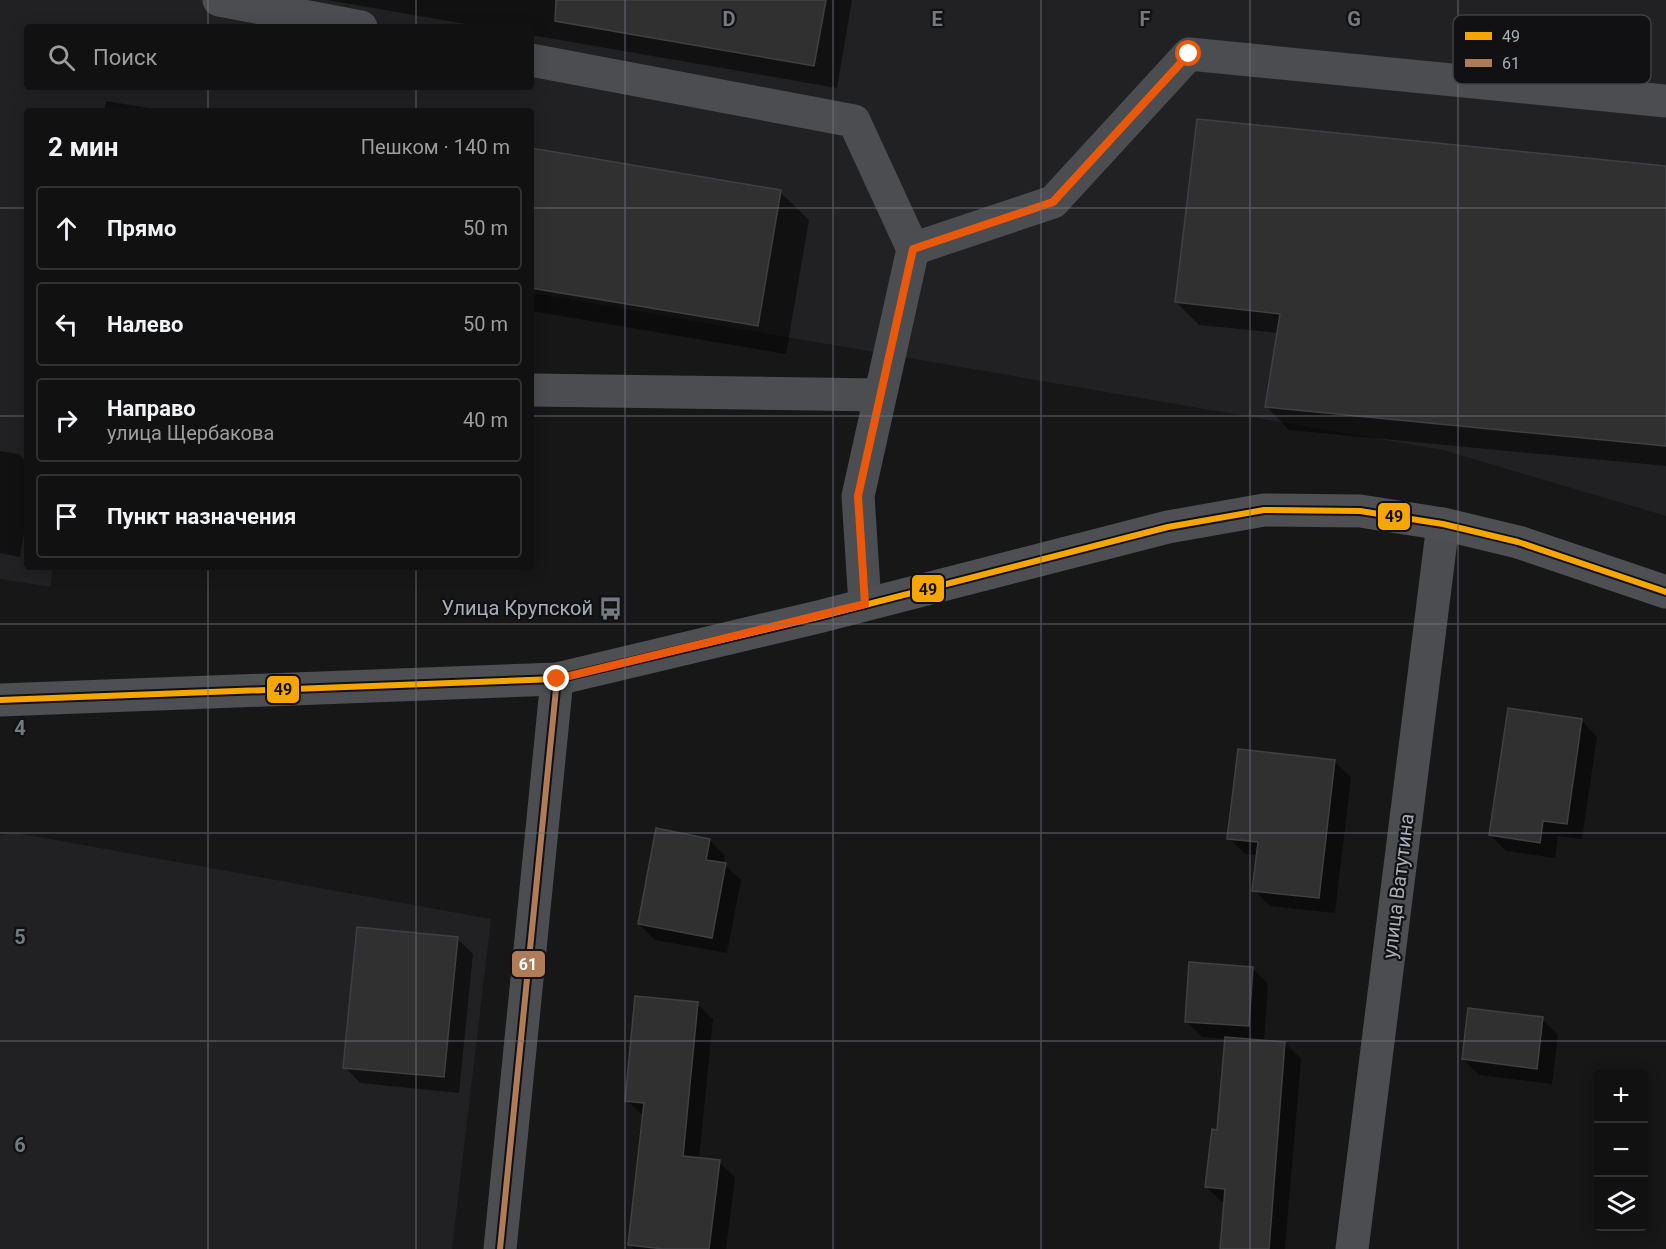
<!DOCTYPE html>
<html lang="ru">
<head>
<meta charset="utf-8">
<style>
  :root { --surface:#111; --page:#1a1a1a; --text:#f1f3f6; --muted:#9c9d9f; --line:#303131 }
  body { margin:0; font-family:Roboto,sans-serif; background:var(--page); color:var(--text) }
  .controls { position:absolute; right:18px; bottom:18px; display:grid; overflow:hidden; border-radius:6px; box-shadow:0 3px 15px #0003 }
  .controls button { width:54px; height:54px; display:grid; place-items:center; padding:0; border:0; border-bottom:2px solid var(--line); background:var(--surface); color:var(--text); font:30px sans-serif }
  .stop { position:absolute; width:18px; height:18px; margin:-14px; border:4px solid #ea580c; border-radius:50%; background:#fff }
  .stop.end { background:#ea580c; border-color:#fff; box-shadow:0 2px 6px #0008 }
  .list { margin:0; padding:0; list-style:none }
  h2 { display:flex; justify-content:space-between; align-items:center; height:78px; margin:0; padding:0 24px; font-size:26px }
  h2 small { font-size:20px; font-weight:400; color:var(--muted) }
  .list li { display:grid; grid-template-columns:39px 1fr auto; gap:18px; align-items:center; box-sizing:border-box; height:84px; margin:0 12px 12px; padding:0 12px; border:2px solid var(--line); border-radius:6px }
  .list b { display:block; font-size:22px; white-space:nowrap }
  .list p { margin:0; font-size:20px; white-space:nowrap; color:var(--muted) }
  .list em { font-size:20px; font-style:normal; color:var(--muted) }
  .icon { flex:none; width:33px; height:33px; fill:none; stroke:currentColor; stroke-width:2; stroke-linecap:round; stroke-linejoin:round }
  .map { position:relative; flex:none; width:1666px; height:1249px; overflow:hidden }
  .search { position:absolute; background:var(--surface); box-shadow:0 3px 15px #0003; left:24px; top:24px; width:510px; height:66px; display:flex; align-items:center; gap:15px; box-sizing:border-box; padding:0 21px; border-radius:6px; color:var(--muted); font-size:22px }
  .panel { position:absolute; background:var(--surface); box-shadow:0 3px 15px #0003; left:24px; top:108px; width:510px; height:462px; border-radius:6px }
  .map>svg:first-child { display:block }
  .built { fill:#212123; fill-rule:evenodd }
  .shadow { fill:#0007 }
  .building { fill:#303031; stroke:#3f4043; stroke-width:1.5 }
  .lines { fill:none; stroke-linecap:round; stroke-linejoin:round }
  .minor { stroke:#4b4d50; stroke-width:33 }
  .major { stroke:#4d4f52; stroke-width:33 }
  .bus-1-casing { stroke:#111113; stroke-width:10 }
  .bus-2-casing { stroke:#111113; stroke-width:10 }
  .bus-1 { stroke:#f7a600; stroke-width:6 }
  .bus-2 { stroke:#b07c57; stroke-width:6 }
  .route { stroke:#ea580c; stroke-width:8 }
  .grid { fill:none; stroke:#757980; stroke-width:1.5; stroke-opacity:0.55 }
  .labels { text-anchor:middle; stroke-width:4.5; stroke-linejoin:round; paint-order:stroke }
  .poi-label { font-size:20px; fill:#a8aeb8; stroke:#111113; text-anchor:end }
  .street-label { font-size:20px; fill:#a8aeb8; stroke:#111113 }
  .key { fill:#111113; stroke:#3e4045; stroke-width:1.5 }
  .key-label { font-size:16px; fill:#a8aeb8 }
  .grid-label { font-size:20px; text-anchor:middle; font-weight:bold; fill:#757980; stroke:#111113; stroke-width:4.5; stroke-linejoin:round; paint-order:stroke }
  .line-badge { stroke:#111113; stroke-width:2 }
  .badge-label { font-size:16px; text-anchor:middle; font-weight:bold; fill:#fff }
  .pale-badge-label { font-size:16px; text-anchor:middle; font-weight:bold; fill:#111 }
</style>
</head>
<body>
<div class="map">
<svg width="1666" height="1249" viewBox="0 0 1666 1249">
  <rect width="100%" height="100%" fill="#171717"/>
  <g class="built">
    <path d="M 0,0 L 1666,0 L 1666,516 L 1443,450 L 531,293 L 531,111 L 27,111 L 27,567 L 53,567 L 50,587 L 0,579 ZM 27,27 L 531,27 L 531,87 L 27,87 Z"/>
    <path d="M 17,833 L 491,919 L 452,1249 L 0,1249 L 0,835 Z"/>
  </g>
  <g class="shadow">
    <path d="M 327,0 L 852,0 L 837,88 L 531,35 L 531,27 L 483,27 Z"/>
    <path d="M 106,101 L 166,111 L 104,111 Z"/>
    <path d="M 531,150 L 780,192 L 809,220 L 786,354 L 531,311 Z"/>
    <path d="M 1666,168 L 1666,466 L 1289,430 L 1267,407 L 1279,333 L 1199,325 L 1176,302 Z"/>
    <path d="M 0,451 L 19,454 L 27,463 L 27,515 L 20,557 L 0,553 Z"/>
    <path d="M 1582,721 L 1597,737 L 1582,839 L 1558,836 L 1555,858 L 1506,851 L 1490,835 Z"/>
    <path d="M 1335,762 L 1351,777 L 1335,913 L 1270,906 L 1254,890 L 1258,855 L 1245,854 L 1229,838 Z"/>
    <path d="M 710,840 L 725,856 L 724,864 L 741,880 L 727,953 L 655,940 L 639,924 Z"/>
    <path d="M 457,938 L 473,954 L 459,1093 L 360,1083 L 345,1067 Z"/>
    <path d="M 1252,968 L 1268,984 L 1264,1041 L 1285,1043 L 1301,1059 L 1285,1249 L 1221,1249 L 1226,1203 L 1222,1202 L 1206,1187 L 1218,1132 L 1227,1039 L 1202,1037 L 1186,1021 Z"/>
    <path d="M 697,1004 L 713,1019 L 699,1159 L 719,1162 L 735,1177 L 726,1249 L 634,1249 L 629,1244 L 644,1116 L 626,1100 Z"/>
    <path d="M 1542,1019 L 1558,1035 L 1552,1084 L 1479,1075 L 1463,1059 Z"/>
  </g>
  <g class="building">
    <path d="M 556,0 L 826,0 L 814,66 L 555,21 Z"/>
    <path d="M 1197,119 L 1666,166 L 1666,446 L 1265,407 L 1280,314 L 1175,302 Z"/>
    <path d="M 531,148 L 781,190 L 758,326 L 531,288 Z"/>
    <path d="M 1508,708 L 1582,719 L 1567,824 L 1543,821 L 1540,843 L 1489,835 Z"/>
    <path d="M 1238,749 L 1335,760 L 1319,898 L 1252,891 L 1258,842 L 1227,839 Z"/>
    <path d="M 656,828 L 710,839 L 706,860 L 726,863 L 712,938 L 638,924 Z"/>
    <path d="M 357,927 L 458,937 L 444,1077 L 343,1068 Z"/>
    <path d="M 1189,962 L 1253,967 L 1249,1026 L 1185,1022 Z"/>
    <path d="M 635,996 L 698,1002 L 683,1156 L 720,1160 L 709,1249 L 664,1249 L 628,1245 L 644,1103 L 625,1101 Z"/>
    <path d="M 1468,1008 L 1543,1017 L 1537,1069 L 1462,1059 Z"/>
    <path d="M 1225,1037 L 1285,1042 L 1269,1249 L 1220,1249 L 1225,1189 L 1205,1187 L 1212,1129 L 1217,1130 Z"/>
  </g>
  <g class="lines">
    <g class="minor">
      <path d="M 219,0 L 361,27"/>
      <path d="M 531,60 L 854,121 L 913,249"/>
      <path d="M 531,390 L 880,395"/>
      <path d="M 865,604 L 858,496 L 913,249 L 1053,202 L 1189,54 L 1666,101"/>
      <path d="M 500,1249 L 557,679"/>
      <path d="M 1352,1249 L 1443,524"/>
    </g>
    <path class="major" d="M 0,700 L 557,679 L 818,617 L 1168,527 L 1264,510 L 1360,511 L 1443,524 L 1518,542 L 1666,592"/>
    <defs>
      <path id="bus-1" d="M 0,700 L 557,679 L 818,617 L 1168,527 L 1264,510 L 1360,511 L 1443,524 L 1518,542 L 1666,592"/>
      <path id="bus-2" d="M 500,1249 L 557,679"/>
    </defs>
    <use href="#bus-1" class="bus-1-casing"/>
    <use href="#bus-2" class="bus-2-casing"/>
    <use href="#bus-1" class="bus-1"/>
    <use href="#bus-2" class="bus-2"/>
  </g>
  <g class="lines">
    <path class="route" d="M 557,679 L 865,604 L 858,496 L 913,249 L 1053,202 L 1189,54"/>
  </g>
  <path class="grid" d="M 208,0 L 208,27M 416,0 L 416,27M 625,0 L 625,1249M 833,0 L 833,1249M 1041,0 L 1041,1249M 1250,0 L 1250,1249M 1458,0 L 1458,1249M 208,87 L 208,111M 416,87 L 416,111M 0,208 L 27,208M 531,208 L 1666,208M 0,416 L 27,416M 531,416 L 1666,416M 208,567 L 208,1249M 416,567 L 416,1249M 0,624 L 1666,624M 0,833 L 1666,833M 0,1041 L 1666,1041"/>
  <defs>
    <symbol id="bus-bare" viewBox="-9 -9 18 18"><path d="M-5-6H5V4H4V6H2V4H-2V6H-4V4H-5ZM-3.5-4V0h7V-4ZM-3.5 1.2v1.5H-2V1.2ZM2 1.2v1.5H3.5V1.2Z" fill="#757980" stroke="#111113" stroke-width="2.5" paint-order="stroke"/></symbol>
  </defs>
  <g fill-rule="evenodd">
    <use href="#bus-bare" x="594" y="592" width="33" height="33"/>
  </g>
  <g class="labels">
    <g class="poi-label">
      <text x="593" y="615">Улица Крупской</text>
    </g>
    <g class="street-label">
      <text transform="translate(1398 886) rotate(-83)" y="7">улица Ватутина</text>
    </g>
  </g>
  <rect x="1453" y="15" width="198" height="69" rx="9" class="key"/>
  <rect x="1465" y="32" width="27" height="8" fill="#f7a600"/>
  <rect x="1465" y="59" width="27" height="8" fill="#b07c57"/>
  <g class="key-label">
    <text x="1502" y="42">49</text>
    <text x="1502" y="69">61</text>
  </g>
  <g class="grid-label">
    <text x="729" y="26">D</text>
    <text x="937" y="26">E</text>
    <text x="1145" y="26">F</text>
    <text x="1354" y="26">G</text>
    <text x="20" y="735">4</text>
    <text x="20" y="944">5</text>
    <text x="20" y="1152">6</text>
  </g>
  <g class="line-badge">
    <rect x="1377" y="502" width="34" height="29" rx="6" fill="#f7a600"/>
    <rect x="911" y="574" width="34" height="29" rx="6" fill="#f7a600"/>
    <rect x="266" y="675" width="34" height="29" rx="6" fill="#f7a600"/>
    <rect x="511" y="950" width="35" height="28" rx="6" fill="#b07c57"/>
  </g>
  <g class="badge-label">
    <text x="528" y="970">61</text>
  </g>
  <g class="pale-badge-label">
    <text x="1394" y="522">49</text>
    <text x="928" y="595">49</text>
    <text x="283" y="695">49</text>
  </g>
</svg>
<div class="controls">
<button>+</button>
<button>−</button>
<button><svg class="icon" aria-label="layers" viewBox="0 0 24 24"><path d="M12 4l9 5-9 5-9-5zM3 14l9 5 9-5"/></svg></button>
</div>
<div class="stop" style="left:1189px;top:54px"></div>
<div class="stop end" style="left:557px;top:679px"></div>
<div class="search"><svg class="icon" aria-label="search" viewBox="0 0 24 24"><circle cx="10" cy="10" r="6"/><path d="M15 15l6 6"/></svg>Поиск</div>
<section class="panel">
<h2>2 мин<small>Пешком · 140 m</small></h2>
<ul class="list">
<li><svg class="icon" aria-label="ahead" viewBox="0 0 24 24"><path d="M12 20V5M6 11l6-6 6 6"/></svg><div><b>Прямо</b></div><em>50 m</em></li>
<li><svg class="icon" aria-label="left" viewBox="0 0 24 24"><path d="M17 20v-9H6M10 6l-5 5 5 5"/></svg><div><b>Налево</b></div><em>50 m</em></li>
<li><svg class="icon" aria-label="right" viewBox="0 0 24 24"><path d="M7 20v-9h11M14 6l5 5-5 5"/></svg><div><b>Направо</b><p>улица Щербакова</p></div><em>40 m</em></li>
<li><svg class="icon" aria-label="arrive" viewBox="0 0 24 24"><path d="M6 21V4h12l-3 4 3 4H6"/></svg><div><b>Пункт назначения</b></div></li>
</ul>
</section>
</div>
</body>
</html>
